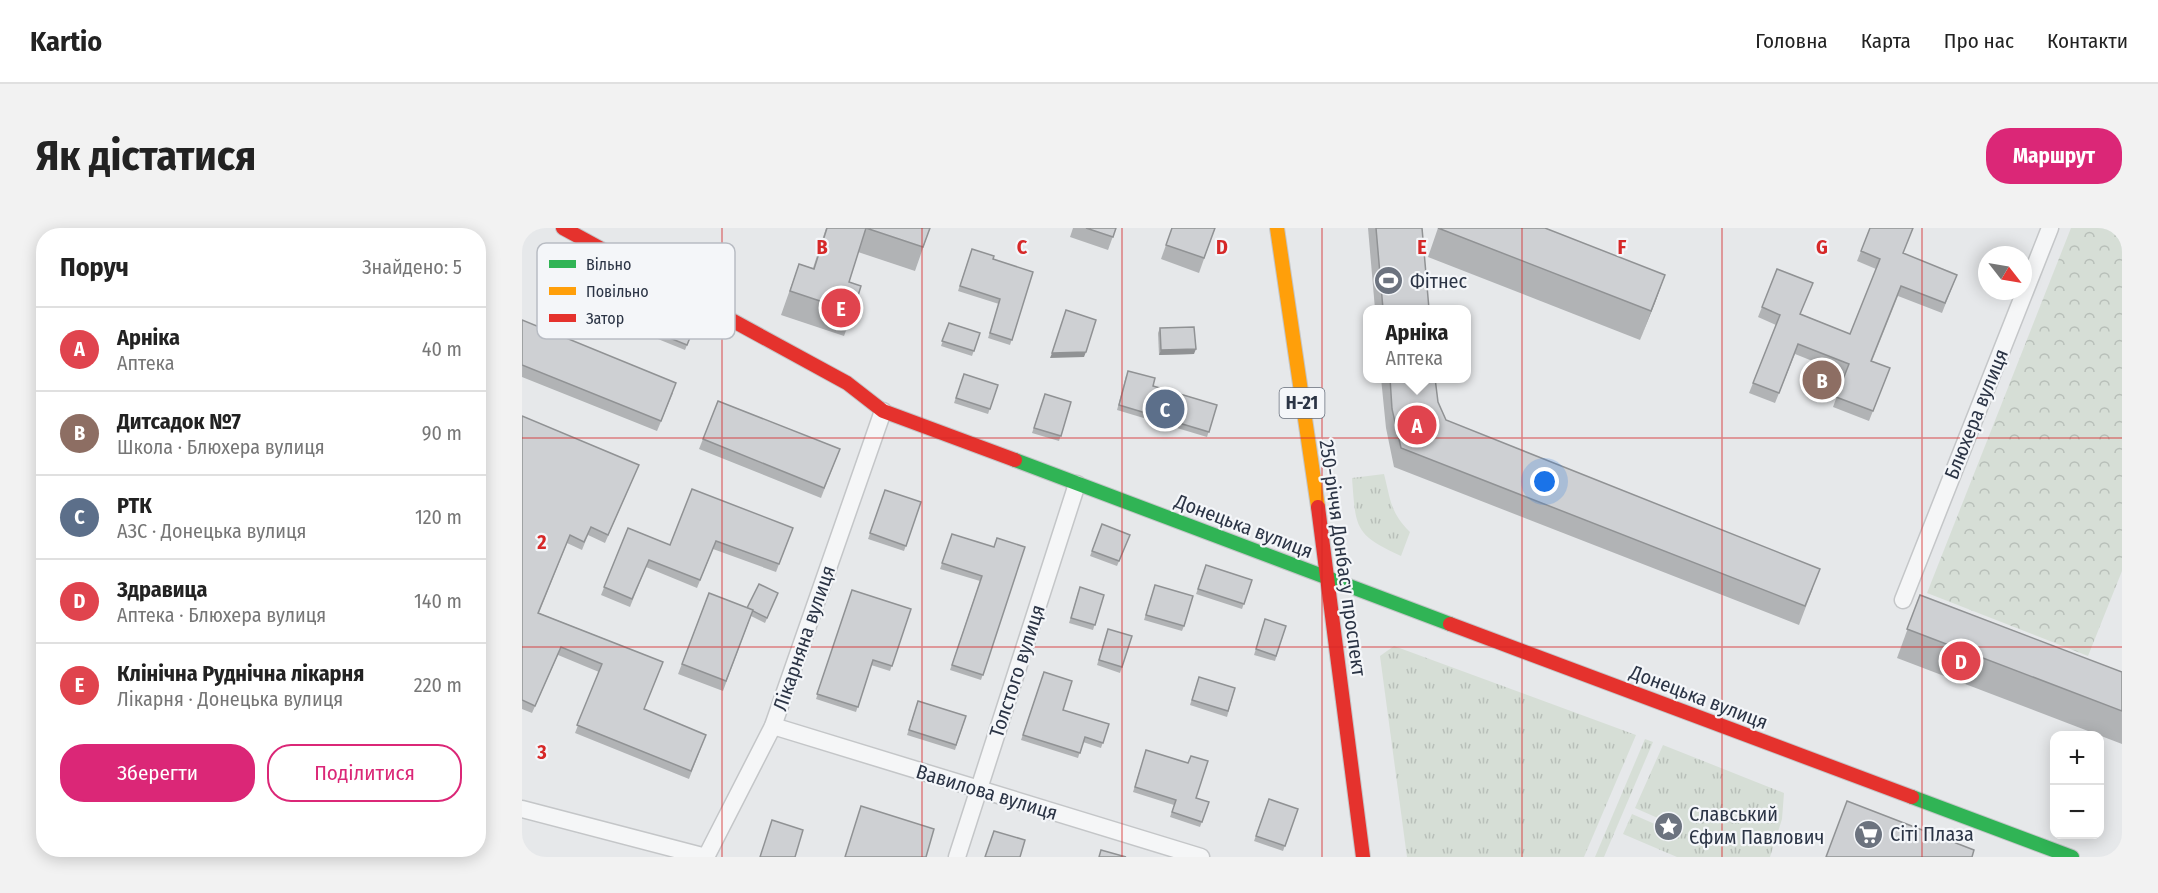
<!DOCTYPE html>
<html lang="uk">
<head>
<meta charset="utf-8">
<style>
  :root { --surface:#fff; --page:#f2f2f2; --text:#222; --muted:#767676; --line:#e0e0e0; --accent:#db2777 }
  body { margin:0; font-family:"Fira Sans Condensed",sans-serif; background:var(--page); color:var(--text) }
  .controls { position:absolute; right:18px; bottom:18px; display:grid; overflow:hidden; border-radius:12px; box-shadow:0 3px 15px #0003 }
  .controls button { width:54px; height:54px; display:grid; place-items:center; padding:0; border:0; border-bottom:2px solid var(--line); background:var(--surface); color:var(--text); font:30px sans-serif }
  .compass { position:absolute; left:1456px; top:18px; width:54px; height:54px; border-radius:50%; background:var(--surface); box-shadow:0 3px 15px #0003; rotate:121deg }
  .you { position:absolute; left:1023px; top:254px; width:21px; height:21px; margin:-15px; border:4px solid #fff; border-radius:50%; background:#1a73e8; box-shadow:0 0 0 9px #1a73e833 }
  .badge { display:grid; place-items:center; width:39px; height:39px; border-radius:50%; background:var(--accent); color:#fff; font-size:20px; font-weight:700 }
  .pin { position:absolute; translate:-50% -50%; border:3px solid #fff; box-shadow:0 2px 6px #0006 }
  .popup { position:absolute; left:841px; top:77px; width:108px; height:78px; box-sizing:border-box; display:grid; place-content:center; border-radius:12px; background:var(--surface); filter:drop-shadow(0 2px 4px #0005); font-size:20px; white-space:nowrap; color:var(--muted) }
  .popup b { font-size:22px; color:var(--text) }
  .popup::after { content:''; position:absolute; left:50%; top:100%; margin-left:-12px; border:12px solid transparent; border-top-color:var(--surface) }
  .list { margin:0; padding:0; list-style:none }
  h2 { display:flex; justify-content:space-between; align-items:center; height:78px; margin:0; padding:0 24px; font-size:26px }
  h2 small { font-size:20px; font-weight:400; color:var(--muted) }
  .list li { display:grid; grid-template-columns:39px 1fr auto; gap:18px; align-items:center; box-sizing:border-box; height:84px; padding:0 24px; border-top:2px solid var(--line) }
  .list b { display:block; font-size:22px; white-space:nowrap }
  .list p { margin:0; font-size:20px; white-space:nowrap; color:var(--muted) }
  .list em { font-size:20px; font-style:normal; color:var(--muted) }
  .actions { display:flex; gap:12px; padding:18px 24px }
  .actions a { flex:1; padding:14px 0; border:2px solid var(--accent); border-radius:24px; text-align:center; font-size:21px; color:var(--accent) }
  .actions .main { background:var(--accent); color:#fff }
  .map { position:relative; flex:none; width:1600px; height:629px; overflow:hidden; border-radius:24px }
  header { display:flex; align-items:center; gap:36px; box-sizing:border-box; height:84px; padding:0 30px; background:var(--surface); border-bottom:2px solid var(--line) }
  header strong { font-size:28px }
  nav { display:flex; gap:33px; margin-inline-start:auto; font-size:21px }
  .intro { display:flex; align-items:center; justify-content:space-between; box-sizing:border-box; height:144px; padding:0 36px }
  h1 { margin:0; font-size:42px }
  .button { padding:15px 27px; border-radius:24px; background:var(--accent); color:#fff; font-size:21px; font-weight:700 }
  main { display:flex; gap:36px; padding:0 36px }
  aside { flex:1; background:var(--surface); border-radius:24px; box-shadow:0 3px 15px #0003 }
  .map>svg:first-child { display:block }
  .grass { fill:url(#grass-tufts) }
  .park { fill:url(#park-crowns) }
  .lines { fill:none; stroke-linecap:round; stroke-linejoin:round }
  .street-casing { stroke:#c4c6c8; stroke-width:19 }
  .fast-casing { stroke:#c4c6c8; stroke-width:16 }
  .slow-casing { stroke:#c4c6c8; stroke-width:16 }
  .jam-casing { stroke:#c4c6c8; stroke-width:16 }
  .street { stroke:#f5f6f7; stroke-width:16 }
  .fast { stroke:#30b455; stroke-width:14 }
  .slow { stroke:#ff9f0a; stroke-width:14 }
  .jam { stroke:#e5322d; stroke-width:14 }
  .wall { fill:#b1b3b5 }
  .shaded-wall { fill:#909294 }
  .building { fill:#ced0d3; stroke:#909294; stroke-width:1.5 }
  .grid { fill:none; stroke:#d62828; stroke-width:1.5; stroke-opacity:0.55 }
  .labels { text-anchor:middle; stroke-width:4.5; stroke-linejoin:round; paint-order:stroke }
  .shield { fill:#f4f6f9; stroke:#676e7b; stroke-width:1.5 }
  .shield-label { font-size:18px; font-weight:bold; fill:#2b3445 }
  .poi-label { font-size:20px; fill:#2b3445; stroke:#f4f6f9; text-anchor:start }
  .street-label { font-size:20px; fill:#2b3445; stroke:#f4f6f9 }
  .key { fill:#f4f6f9; stroke:#b8bcc3; stroke-width:1.5 }
  .key-label { font-size:16px; fill:#2b3445 }
  .grid-label { font-size:20px; text-anchor:middle; font-weight:bold; fill:#d62828; stroke:#f4f6f9; stroke-width:4.5; stroke-linejoin:round; paint-order:stroke }
</style>
</head>
<body>
<header>
<strong>Kartio</strong>
<nav><a>Головна</a><a>Карта</a><a>Про нас</a><a>Контакти</a></nav>
</header>
<div class="intro"><h1>Як дістатися</h1><a class="button">Маршрут</a></div>
<main>
<aside>
<h2>Поруч<small>Знайдено: 5</small></h2>
<ul class="list">
<li><span class="badge" style="background:#e0444e">A</span><div><b>Арніка</b><p>Аптека</p></div><em>40 m</em></li>
<li><span class="badge" style="background:#8d6e63">B</span><div><b>Дитсадок №7</b><p>Школа · Блюхера вулиця</p></div><em>90 m</em></li>
<li><span class="badge" style="background:#5c6f8a">C</span><div><b>РТК</b><p>АЗС · Донецька вулиця</p></div><em>120 m</em></li>
<li><span class="badge" style="background:#e0444e">D</span><div><b>Здравица</b><p>Аптека · Блюхера вулиця</p></div><em>140 m</em></li>
<li><span class="badge" style="background:#e0444e">E</span><div><b>Клінічна Руднічна лікарня</b><p>Лікарня · Донецька вулиця</p></div><em>220 m</em></li>
</ul>
<div class="actions"><a class="main">Зберегти</a><a>Поділитися</a></div>
</aside>
<div class="map">
<svg width="1600" height="629" viewBox="0 0 1600 629">
  <defs>
    <pattern id="grass-tufts" width="24" height="20" patternUnits="userSpaceOnUse" patternTransform="scale(1.5)"><rect width="24" height="20" fill="#d6ded6"/><path d="M3 7l-1-3M5 7V3M7 7l1-3M15 17l-1-3M17 17v-4M19 17l1-3" fill="none" stroke="#b8bfb9"/></pattern>
    <pattern id="park-crowns" width="20" height="18" patternUnits="userSpaceOnUse" patternTransform="scale(1.5)"><rect width="20" height="18" fill="#d6ded6"/><path d="M2 6a3 3 0 1 1 6 0M12 15a3 3 0 1 1 6 0" fill="none" stroke="#b8bfb9"/></pattern>
  </defs>
  <rect width="100%" height="100%" fill="#e6e8ea"/>
  <g class="grass">
    <path d="M 862,246 C 869,273 868,284 888,304 L 879,328 C 832,306 834,301 830,250 Z"/>
    <path d="M 872,418 L 1114,507 L 1062,629 L 885,629 L 858,428 Z"/>
    <path d="M 1123,511 L 1131,514 L 1082,629 L 1073,629 Z"/>
    <path d="M 1141,517 L 1262,565 L 1260,591 L 1248,629 L 1155,629 L 1101,606 L 1110,586 L 1135,597 L 1133,603 L 1150,610 L 1157,591 L 1141,584 L 1138,591 L 1113,580 Z"/>
  </g>
  <path class="park" d="M 1549,0 L 1585,0 L 1600,6 L 1600,343 L 1566,428 L 1405,365 Z"/>
  <g class="lines">
    <defs>
      <g id="street">
        <path d="M 1381,372 L 1528,0"/>
        <path d="M 251,498 L 679,629"/>
        <path d="M 0,581 L 184,629"/>
        <path d="M 184,629 L 251,498 L 361,183"/>
        <path d="M 435,629 L 555,256"/>
      </g>
      <g id="fast">
        <path d="M 493,232 L 928,396"/>
        <path d="M 1390,569 L 1550,629"/>
      </g>
      <path id="slow" d="M 755,0 L 796,279"/>
      <g id="jam">
        <path d="M 41,0 L 325,155 L 361,183 L 493,232"/>
        <path d="M 796,279 L 841,629"/>
        <path d="M 928,396 L 1390,569"/>
      </g>
    </defs>
    <use href="#street" class="street-casing"/>
    <use href="#fast" class="fast-casing"/>
    <use href="#slow" class="slow-casing"/>
    <use href="#jam" class="jam-casing"/>
    <use href="#street" class="street"/>
    <use href="#fast" class="fast"/>
    <use href="#slow" class="slow"/>
    <use href="#jam" class="jam"/>
  </g>
  <g class="wall">
    <path d="M 304,0 L 408,0 L 393,43 L 336,24 L 327,54 L 331,84 L 322,108 L 259,87 L 277,36 L 291,40 Z"/>
    <path d="M 551,0 L 594,0 L 586,22 L 548,9 Z"/>
    <path d="M 650,0 L 693,0 L 677,45 L 639,31 Z"/>
    <path d="M 846,0 L 900,0 L 907,81 L 853,81 Z"/>
    <path d="M 916,0 L 1143,47 L 1118,112 L 906,29 Z"/>
    <path d="M 1348,0 L 1381,26 L 1435,47 L 1420,85 L 1376,68 L 1350,133 L 1368,140 L 1347,193 L 1311,179 L 1323,146 L 1273,126 L 1253,175 L 1227,165 L 1254,97 L 1236,89 L 1240,79 L 1279,86 L 1328,106 L 1354,41 L 1335,33 Z"/>
    <path d="M 32,18 L 51,40 L 176,90 L 163,122 L 15,62 Z"/>
    <path d="M 450,21 L 471,31 L 511,44 L 488,117 L 466,110 L 477,76 L 436,63 Z"/>
    <path d="M 0,92 L 151,165 L 135,203 L 0,149 Z"/>
    <path d="M 427,95 L 458,105 L 450,128 L 419,118 Z"/>
    <path d="M 638,100 L 672,126 L 637,127 L 636,105 Z"/>
    <path d="M 442,146 L 476,157 L 466,186 L 432,175 Z"/>
    <path d="M 604,148 L 631,158 L 695,177 L 685,209 L 595,182 Z"/>
    <path d="M 859,150 L 913,150 L 916,174 L 924,192 L 1291,360 L 1277,397 L 872,239 L 864,200 Z"/>
    <path d="M 523,166 L 549,174 L 537,213 L 510,205 Z"/>
    <path d="M 196,173 L 318,221 L 299,270 L 177,221 Z"/>
    <path d="M 0,188 L 117,237 L 83,315 L 66,307 L 60,322 L 45,315 L 17,385 L 141,434 L 122,481 L 184,507 L 167,551 L 53,505 L 77,444 L 36,427 L 10,485 L 0,481 Z"/>
    <path d="M 363,262 L 399,274 L 382,323 L 346,311 Z"/>
    <path d="M 580,296 L 608,307 L 595,338 L 568,328 Z"/>
    <path d="M 106,300 L 148,317 L 271,300 L 254,344 L 191,321 L 175,360 L 124,339 L 108,379 L 79,367 Z"/>
    <path d="M 430,306 L 472,319 L 503,319 L 459,452 L 428,442 L 458,353 L 418,341 Z"/>
    <path d="M 684,337 L 730,352 L 720,381 L 674,366 Z"/>
    <path d="M 633,357 L 662,398 L 660,403 L 622,392 Z"/>
    <path d="M 558,359 L 582,367 L 571,402 L 547,395 Z"/>
    <path d="M 330,362 L 389,381 L 368,443 L 349,437 L 334,484 L 294,471 Z"/>
    <path d="M 187,365 L 225,380 L 256,365 L 243,395 L 229,388 L 201,463 L 156,446 Z"/>
    <path d="M 1398,367 L 1600,444 L 1600,516 L 1375,430 Z"/>
    <path d="M 743,391 L 764,398 L 753,433 L 732,427 Z"/>
    <path d="M 586,401 L 610,408 L 598,445 L 575,437 Z"/>
    <path d="M 522,444 L 541,482 L 587,496 L 579,520 L 561,514 L 556,530 L 499,512 Z"/>
    <path d="M 677,449 L 713,460 L 705,489 L 668,477 Z"/>
    <path d="M 396,473 L 444,488 L 433,522 L 385,507 Z"/>
    <path d="M 624,522 L 674,570 L 687,574 L 678,599 L 648,589 L 652,577 L 611,564 Z"/>
    <path d="M 747,571 L 776,581 L 761,623 L 732,613 Z"/>
  </g>
  <g class="shaded-wall">
    <path d="M 1143,47 L 1133,75 L 1118,112 L 1129,83 Z"/>
    <path d="M 674,121 L 672,126 L 637,127 L 639,122 Z"/>
    <path d="M 564,124 L 562,129 L 528,130 L 530,125 Z"/>
  </g>
  <g class="building">
    <path d="M 305,0 L 344,0 L 327,54 L 339,58 L 331,84 L 268,63 L 277,36 L 292,41 Z"/>
    <path d="M 344,0 L 408,0 L 401,19 Z"/>
    <path d="M 564,0 L 594,0 L 591,9 Z"/>
    <path d="M 650,0 L 693,0 L 682,30 L 644,17 Z"/>
    <path d="M 854,0 L 900,0 L 907,81 L 861,81 Z"/>
    <path d="M 916,0 L 1023,0 L 1143,47 L 1129,83 Z"/>
    <path d="M 1348,0 L 1391,0 L 1381,25 L 1435,47 L 1423,75 L 1379,58 L 1349,133 L 1368,140 L 1351,183 L 1314,169 L 1327,136 L 1276,116 L 1257,165 L 1231,155 L 1258,87 L 1240,79 L 1255,41 L 1291,55 L 1278,86 L 1328,106 L 1358,31 L 1339,23 Z"/>
    <path d="M 32,18 L 56,28 L 51,40 L 176,90 L 165,117 L 16,57 Z"/>
    <path d="M 450,21 L 472,28 L 471,31 L 511,44 L 490,112 L 468,105 L 478,71 L 438,58 Z"/>
    <path d="M 544,82 L 574,92 L 564,124 L 530,125 Z"/>
    <path d="M 0,92 L 154,155 L 139,193 L 0,137 Z"/>
    <path d="M 427,95 L 458,105 L 452,123 L 420,113 Z"/>
    <path d="M 672,99 L 674,121 L 639,122 L 638,100 Z"/>
    <path d="M 606,143 L 633,150 L 631,158 L 695,177 L 687,204 L 597,177 Z"/>
    <path d="M 442,146 L 476,157 L 468,181 L 434,170 Z"/>
    <path d="M 868,150 L 913,150 L 916,174 L 924,192 L 1298,341 L 1283,378 L 879,220 L 870,181 Z"/>
    <path d="M 523,166 L 549,174 L 539,208 L 512,200 Z"/>
    <path d="M 196,173 L 318,221 L 302,260 L 181,211 Z"/>
    <path d="M 0,188 L 117,237 L 86,307 L 69,299 L 62,314 L 48,307 L 16,385 L 141,434 L 122,481 L 184,507 L 169,543 L 55,497 L 80,436 L 39,419 L 13,478 L 0,472 Z"/>
    <path d="M 170,261 L 271,300 L 257,336 L 194,313 L 178,352 L 127,332 L 110,371 L 82,359 L 106,300 L 148,317 Z"/>
    <path d="M 363,262 L 399,274 L 384,318 L 348,305 Z"/>
    <path d="M 580,296 L 608,307 L 597,333 L 570,323 Z"/>
    <path d="M 430,306 L 472,319 L 475,310 L 503,319 L 461,447 L 430,437 L 460,348 L 420,335 Z"/>
    <path d="M 684,337 L 730,352 L 722,376 L 676,361 Z"/>
    <path d="M 237,356 L 256,365 L 245,390 L 225,380 Z"/>
    <path d="M 633,357 L 671,368 L 662,398 L 624,387 Z"/>
    <path d="M 558,359 L 582,367 L 573,397 L 549,390 Z"/>
    <path d="M 330,362 L 389,381 L 370,438 L 351,432 L 336,479 L 295,466 Z"/>
    <path d="M 187,365 L 231,382 L 204,453 L 160,436 Z"/>
    <path d="M 1398,367 L 1600,444 L 1600,483 L 1385,401 Z"/>
    <path d="M 743,391 L 764,398 L 754,428 L 734,421 Z"/>
    <path d="M 586,401 L 610,408 L 600,439 L 577,432 Z"/>
    <path d="M 522,444 L 550,453 L 541,482 L 587,496 L 581,515 L 563,509 L 558,525 L 501,507 Z"/>
    <path d="M 677,449 L 713,460 L 706,483 L 670,472 Z"/>
    <path d="M 396,473 L 444,488 L 434,517 L 387,502 Z"/>
    <path d="M 624,522 L 666,535 L 669,528 L 686,533 L 674,570 L 687,574 L 680,594 L 650,584 L 654,572 L 613,559 Z"/>
    <path d="M 747,571 L 776,581 L 763,618 L 734,608 Z"/>
    <path d="M 1325,573 L 1452,622 L 1450,629 L 1304,629 Z"/>
    <path d="M 339,578 L 412,601 L 404,629 L 323,629 Z"/>
    <path d="M 250,592 L 281,602 L 273,629 L 238,629 Z"/>
    <path d="M 472,603 L 503,612 L 498,629 L 463,629 Z"/>
    <path d="M 579,622 L 604,629 L 577,629 Z"/>
  </g>
  <path class="grid" d="M 200,0 L 200,629M 400,0 L 400,629M 600,0 L 600,629M 800,0 L 800,629M 1000,0 L 1000,629M 1200,0 L 1200,629M 1400,0 L 1400,629M 0,210 L 1600,210M 0,419 L 1600,419"/>
  <defs>
    <symbol id="stadium-disc" viewBox="-11 -11 22 22"><circle r="9.5" fill="#6c737f" stroke="#f4f6f9"/><path d="M0-5a6.5 5 0 1 0 0 10a6.5 5 0 1 0 0-10ZM-3.5-1.8h7v3.6h-7Z" fill="#fff"/></symbol>
    <symbol id="sight-disc" viewBox="-11 -11 22 22"><circle r="9.5" fill="#6c737f" stroke="#f4f6f9"/><path d="M0-6L1.8-2.2L6-1.7L2.9 1.2L3.7 5.4L0 3.3L-3.7 5.4L-2.9 1.2L-6-1.7L-1.8-2.2Z" fill="#fff"/></symbol>
    <symbol id="supermarket-disc" viewBox="-11 -11 22 22"><circle r="9.5" fill="#6c737f" stroke="#f4f6f9"/><path d="M-6-5.5h2.5l.6 2H6L4.5 2H-2.5L-4.4-4H-6ZM-1.5 3.2a1.3 1.3 0 1 0 .1 0ZM3 3.2a1.3 1.3 0 1 0 .1 0Z" fill="#fff"/></symbol>
  </defs>
  <g fill-rule="evenodd">
    <use href="#stadium-disc" x="850" y="36" width="33" height="33"/>
    <use href="#sight-disc" x="1130" y="582" width="33" height="33"/>
    <use href="#supermarket-disc" x="1330" y="590" width="33" height="33"/>
  </g>
  <g class="labels">
    <rect class="shield" x="757.5" y="160" width="45" height="30" rx="4.5"/>
    <g class="shield-label">
      <text x="780" y="181">Н-21</text>
    </g>
    <g class="poi-label">
      <text x="888" y="60">Фітнес</text>
      <text x="1167" y="593">Славський<tspan x="1167" dy="23">Єфим Павлович</tspan></text>
      <text x="1368" y="613">Сіті Плаза</text>
    </g>
    <g class="street-label">
      <text transform="translate(1454 186) rotate(-68)" y="7">Блюхера вулиця</text>
      <text transform="translate(722 298) rotate(21)" y="7">Донецька вулиця</text>
      <text transform="translate(821 330) rotate(82)" y="7">250-річчя Донбасу проспект</text>
      <text transform="translate(282 410) rotate(-71)" y="7">Лікарняна вулиця</text>
      <text transform="translate(495 443) rotate(-72)" y="7">Толстого вулиця</text>
      <text transform="translate(1177 469) rotate(21)" y="7">Донецька вулиця</text>
      <text transform="translate(465 564) rotate(17)" y="7">Вавилова вулиця</text>
    </g>
  </g>
  <rect x="15" y="15" width="198" height="96" rx="9" class="key"/>
  <rect x="27" y="32" width="27" height="8" fill="#30b455"/>
  <rect x="27" y="59" width="27" height="8" fill="#ff9f0a"/>
  <rect x="27" y="86" width="27" height="8" fill="#e5322d"/>
  <g class="key-label">
    <text x="64" y="42">Вільно</text>
    <text x="64" y="69">Повільно</text>
    <text x="64" y="96">Затор</text>
  </g>
  <g class="grid-label">
    <text x="300" y="26">B</text>
    <text x="500" y="26">C</text>
    <text x="700" y="26">D</text>
    <text x="900" y="26">E</text>
    <text x="1100" y="26">F</text>
    <text x="1300" y="26">G</text>
    <text x="20" y="321">2</text>
    <text x="20" y="531">3</text>
  </g>
</svg>
<div class="controls">
<button>+</button>
<button>−</button>
</div>
<svg class="compass" viewBox="-18 -18 36 36"><path d="M0-13l5 13h-10z" fill="#e53935"/><path d="M0 13l5-13h-10z" fill="#767676"/></svg>
<div class="you"></div>
<div class="pin badge" style="left:895px;top:197px;background:#e0444e">A</div>
<div class="popup"><b>Арніка</b>Аптека</div>
<div class="pin badge" style="left:1300px;top:152px;background:#8d6e63">B</div>
<div class="pin badge" style="left:643px;top:181px;background:#5c6f8a">C</div>
<div class="pin badge" style="left:1439px;top:433px;background:#e0444e">D</div>
<div class="pin badge" style="left:319px;top:80px;background:#e0444e">E</div>
</div>
</main>
</body>
</html>
